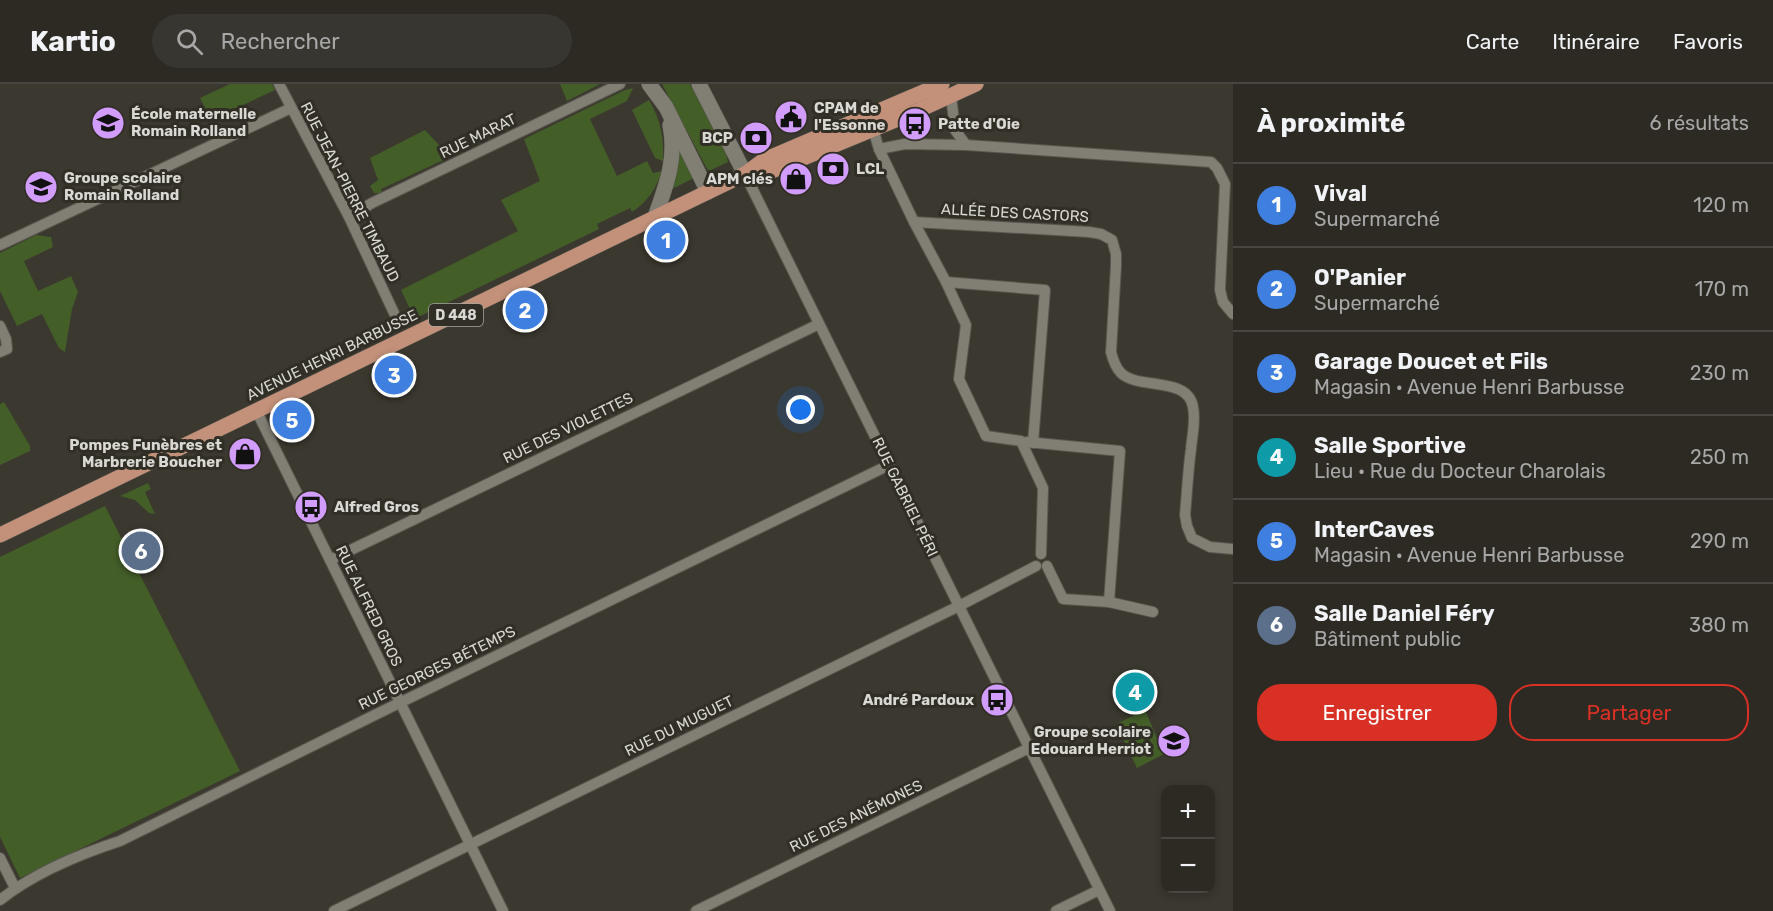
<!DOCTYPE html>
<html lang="fr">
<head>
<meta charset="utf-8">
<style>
  :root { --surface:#2c2a23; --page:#383630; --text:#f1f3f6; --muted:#a6a7a6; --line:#484641; --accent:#d93025 }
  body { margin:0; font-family:Rubik,sans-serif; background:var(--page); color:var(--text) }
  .controls { position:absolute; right:18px; bottom:18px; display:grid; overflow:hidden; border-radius:12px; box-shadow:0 3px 9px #0003 }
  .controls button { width:54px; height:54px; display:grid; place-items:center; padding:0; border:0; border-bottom:2px solid var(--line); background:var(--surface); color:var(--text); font:30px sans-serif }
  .you { position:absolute; left:801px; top:326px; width:21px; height:21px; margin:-15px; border:4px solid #fff; border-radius:50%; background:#1a73e8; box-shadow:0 0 0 9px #1a73e833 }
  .badge { display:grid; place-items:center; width:39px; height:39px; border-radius:50%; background:var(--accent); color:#fff; font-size:20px; font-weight:700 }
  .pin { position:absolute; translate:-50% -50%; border:3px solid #fff; box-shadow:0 2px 6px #0006 }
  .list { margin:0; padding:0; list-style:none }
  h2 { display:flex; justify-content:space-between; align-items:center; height:78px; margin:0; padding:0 24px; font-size:26px }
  h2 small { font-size:20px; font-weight:400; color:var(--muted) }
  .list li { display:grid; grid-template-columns:39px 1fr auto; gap:18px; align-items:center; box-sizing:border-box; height:84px; padding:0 24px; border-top:2px solid var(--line) }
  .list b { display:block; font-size:22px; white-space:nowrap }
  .list p { margin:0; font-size:20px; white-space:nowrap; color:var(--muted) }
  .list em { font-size:20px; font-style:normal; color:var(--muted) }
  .actions { display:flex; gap:12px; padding:18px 24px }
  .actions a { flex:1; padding:14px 0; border:2px solid var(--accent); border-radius:24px; text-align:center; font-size:21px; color:var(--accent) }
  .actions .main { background:var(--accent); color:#fff }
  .icon { flex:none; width:33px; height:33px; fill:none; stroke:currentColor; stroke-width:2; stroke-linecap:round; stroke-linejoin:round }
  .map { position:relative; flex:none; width:1233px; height:827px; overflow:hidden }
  header { display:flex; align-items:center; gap:36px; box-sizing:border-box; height:84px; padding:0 30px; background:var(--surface); border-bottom:2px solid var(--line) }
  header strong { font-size:28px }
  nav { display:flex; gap:33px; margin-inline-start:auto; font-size:21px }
  .search { width:420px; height:54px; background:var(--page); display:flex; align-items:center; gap:15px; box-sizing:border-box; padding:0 21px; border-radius:33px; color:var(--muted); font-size:22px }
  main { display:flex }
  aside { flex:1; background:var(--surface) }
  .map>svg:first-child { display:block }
  .green { fill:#445e28 }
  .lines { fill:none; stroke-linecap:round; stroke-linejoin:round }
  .street-casing { stroke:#59564f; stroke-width:12 }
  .secondary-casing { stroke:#59564f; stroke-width:16 }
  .primary-casing { stroke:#59564f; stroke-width:16 }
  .street { stroke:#817e74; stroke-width:10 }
  .secondary { stroke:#817e74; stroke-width:15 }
  .primary { stroke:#c3917a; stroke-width:15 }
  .labels { text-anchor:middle; stroke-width:6; stroke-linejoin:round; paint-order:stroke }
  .shield { fill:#302e25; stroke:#a7a59f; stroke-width:1.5 }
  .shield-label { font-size:14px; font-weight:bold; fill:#dad8d3 }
  .poi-label { font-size:15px; font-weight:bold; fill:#dad8d3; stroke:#302e25; text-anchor:start }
  .street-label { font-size:15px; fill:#dad8d3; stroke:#302e25 }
</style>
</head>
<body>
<header>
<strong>Kartio</strong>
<div class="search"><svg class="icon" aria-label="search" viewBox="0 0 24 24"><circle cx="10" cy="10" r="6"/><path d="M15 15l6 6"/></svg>Rechercher</div>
<nav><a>Carte</a><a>Itinéraire</a><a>Favoris</a></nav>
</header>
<main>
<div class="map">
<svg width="1233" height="827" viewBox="0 0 1233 827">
  <rect width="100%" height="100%" fill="#3b382f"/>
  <g class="green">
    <path d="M 230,0 L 272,0 L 275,6 L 211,36 L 200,14 Z"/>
    <path d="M 560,0 L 600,0 L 567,17 Z"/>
    <path d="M 662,0 L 690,0 L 726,70 L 728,78 L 709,87 L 706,83 Z"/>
    <path d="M 633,4 L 627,17 L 590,35 L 617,92 L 647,77 L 653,89 L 662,87 C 656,104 648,118 632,128 L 630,124 L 597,140 L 599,145 L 404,240 L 398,230 L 410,225 L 401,206 L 518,147 L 501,116 L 540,97 L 524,55 L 625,6 Z"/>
    <path d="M 649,16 C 661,36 664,54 663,77 L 655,74 L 632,26 Z"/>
    <path d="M 425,46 L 450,73 L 381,105 L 382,109 L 374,109 L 370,102 L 378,96 L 370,74 Z"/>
    <path d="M 679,63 L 694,94 L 670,106 Z"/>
    <path d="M 36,151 L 51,153 L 53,163 L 24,177 L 38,207 L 71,192 L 78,208 L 72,225 L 65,268 L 59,264 L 42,230 L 17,242 L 0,207 L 0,169 Z"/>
    <path d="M 4,318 L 30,362 L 30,367 L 0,381 L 0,320 Z"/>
    <path d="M 148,399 L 151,405 L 145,408 L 155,430 L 149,429 L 135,416 L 120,412 Z"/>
    <path d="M 105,422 L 240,687 L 20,794 L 0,753 L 0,473 Z"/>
    <path d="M 1145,626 L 1164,670 L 1137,684 L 1116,640 Z"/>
  </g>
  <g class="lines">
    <defs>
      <g id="street">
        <path d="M 279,0 L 349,133 L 394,229"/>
        <path d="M 951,11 L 955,46 L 966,61"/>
        <path d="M 873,45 L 879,65 L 914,138 L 946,198 L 966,241 L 959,295 L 986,352 L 1021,357 L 1043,404 L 1041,470"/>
        <path d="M 879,65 L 905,60 L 966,61 L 1211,78 L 1217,84 L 1225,100 L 1220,206 L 1223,218 L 1233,230"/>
        <path d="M 745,90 L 1110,827"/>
        <path d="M 349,133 L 372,119 L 620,0"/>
        <path d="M 914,138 L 1089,148 L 1101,150 L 1112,156 L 1116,170 L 1116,182 L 1111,268 C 1113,276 1116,284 1121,289 C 1138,306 1188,292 1193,323 C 1196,337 1192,352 1191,365 C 1188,387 1187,409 1185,431 L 1187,442 L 1192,454 L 1210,463 L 1233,465"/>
        <path d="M 0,161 L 291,24"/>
        <path d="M 946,198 L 1045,206 L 1033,359"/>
        <path d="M 0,242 L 6,255 L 7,265 L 0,268"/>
        <path d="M 257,328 L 503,827"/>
        <path d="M 1027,358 L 1120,367 L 1109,518"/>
        <path d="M 330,476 L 819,240"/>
        <path d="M 1047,482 L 1063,515 L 1109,518 L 1153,528"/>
        <path d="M 0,774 L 15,804"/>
        <path d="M 0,816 C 33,790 80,770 120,757 L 389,624 L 889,381"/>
        <path d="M 334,827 L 959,522 L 1036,482"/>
        <path d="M 696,827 L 1029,664"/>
        <path d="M 1056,827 L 1099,806"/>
      </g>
      <g id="secondary">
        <path d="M 649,0 L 666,23 L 708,108"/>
        <path d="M 699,0 L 745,90"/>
        <path d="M 655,133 C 666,102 677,74 670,41"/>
      </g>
      <g id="primary">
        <path d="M 745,90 L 769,88 L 917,27 L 976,0"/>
        <path d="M 0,451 L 745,90 L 764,76 L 942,0"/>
      </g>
    </defs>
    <use href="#street" class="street-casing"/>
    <use href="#secondary" class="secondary-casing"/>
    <use href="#primary" class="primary-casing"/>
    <use href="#street" class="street"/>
    <use href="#secondary" class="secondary"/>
    <use href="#primary" class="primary"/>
  </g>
  <defs>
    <symbol id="civic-disc" viewBox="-11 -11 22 22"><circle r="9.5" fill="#d29cfd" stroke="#302e25"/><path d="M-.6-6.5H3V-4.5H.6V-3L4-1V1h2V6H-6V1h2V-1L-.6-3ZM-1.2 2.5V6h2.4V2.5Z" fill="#111"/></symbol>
    <symbol id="school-disc" viewBox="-11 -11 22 22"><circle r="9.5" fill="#d29cfd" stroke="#302e25"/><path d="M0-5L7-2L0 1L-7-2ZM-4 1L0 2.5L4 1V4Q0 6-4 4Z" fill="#111"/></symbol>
    <symbol id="bus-disc" viewBox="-11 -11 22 22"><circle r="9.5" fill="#d29cfd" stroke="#302e25"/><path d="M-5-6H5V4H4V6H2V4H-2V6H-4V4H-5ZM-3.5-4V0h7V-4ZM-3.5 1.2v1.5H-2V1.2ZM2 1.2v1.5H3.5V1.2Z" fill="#111"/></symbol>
    <symbol id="bank-disc" viewBox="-11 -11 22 22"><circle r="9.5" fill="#d29cfd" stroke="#302e25"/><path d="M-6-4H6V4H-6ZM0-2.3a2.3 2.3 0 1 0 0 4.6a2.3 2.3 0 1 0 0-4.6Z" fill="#111"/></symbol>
    <symbol id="shop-disc" viewBox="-11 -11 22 22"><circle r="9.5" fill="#d29cfd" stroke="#302e25"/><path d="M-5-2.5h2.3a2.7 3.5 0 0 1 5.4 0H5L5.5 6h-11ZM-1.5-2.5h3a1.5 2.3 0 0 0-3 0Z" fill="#111"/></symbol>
  </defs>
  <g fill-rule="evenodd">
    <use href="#civic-disc" x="772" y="14" width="38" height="38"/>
    <use href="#school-disc" x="89" y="20" width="38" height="38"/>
    <use href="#bus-disc" x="896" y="21" width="38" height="38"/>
    <use href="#bank-disc" x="737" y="35" width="38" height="38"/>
    <use href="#bank-disc" x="814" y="66" width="38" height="38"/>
    <use href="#shop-disc" x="777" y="76" width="38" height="38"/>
    <use href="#school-disc" x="22" y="84" width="38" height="38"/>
    <use href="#shop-disc" x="226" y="351" width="38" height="38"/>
    <use href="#bus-disc" x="292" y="404" width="38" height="38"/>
    <use href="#bus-disc" x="978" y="597" width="38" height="38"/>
    <use href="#school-disc" x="1155" y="638" width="38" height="38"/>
  </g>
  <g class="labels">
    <rect class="shield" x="429" y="220" width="54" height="22" rx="4.5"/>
    <g class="shield-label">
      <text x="456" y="236">D 448</text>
    </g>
    <g class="poi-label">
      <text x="814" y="29">CPAM de<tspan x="814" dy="17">l'Essonne</tspan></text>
      <text x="131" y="35">École maternelle<tspan x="131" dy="17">Romain Rolland</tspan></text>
      <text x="938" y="45">Patte d'Oie</text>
      <text x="733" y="59" text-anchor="end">BCP</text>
      <text x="856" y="90">LCL</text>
      <text x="64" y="99">Groupe scolaire<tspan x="64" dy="17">Romain Rolland</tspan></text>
      <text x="773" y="100" text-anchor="end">APM clés</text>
      <text x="222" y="366" text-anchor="end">Pompes Funèbres et<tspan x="222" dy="17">Marbrerie Boucher</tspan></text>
      <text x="334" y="428">Alfred Gros</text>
      <text x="974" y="621" text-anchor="end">André Pardoux</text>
      <text x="1151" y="653" text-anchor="end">Groupe scolaire<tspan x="1151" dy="17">Edouard Herriot</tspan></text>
    </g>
    <g class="street-label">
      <text transform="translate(478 52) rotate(-26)" y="5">RUE MARAT</text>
      <text transform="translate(350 108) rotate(63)" y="5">RUE JEAN-PIERRE TIMBAUD</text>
      <text transform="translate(1015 129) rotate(3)" y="5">ALLÉE DES CASTORS</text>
      <text transform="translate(332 271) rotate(-26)" y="5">AVENUE HENRI BARBUSSE</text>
      <text transform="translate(568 344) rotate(-26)" y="5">RUE DES VIOLETTES</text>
      <text transform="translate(905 413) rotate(64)" y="5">RUE GABRIEL PÉRI</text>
      <text transform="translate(369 522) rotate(64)" y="5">RUE ALFRED GROS</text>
      <text transform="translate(437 584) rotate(-26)" y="5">RUE GEORGES BÉTEMPS</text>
      <text transform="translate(679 642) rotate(-26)" y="5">RUE DU MUGUET</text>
      <text transform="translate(856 732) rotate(-26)" y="5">RUE DES ANÉMONES</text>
    </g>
  </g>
</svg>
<div class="controls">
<button>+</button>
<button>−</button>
</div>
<div class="you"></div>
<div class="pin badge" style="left:666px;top:156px;background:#3f7fe0">1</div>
<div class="pin badge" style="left:525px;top:226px;background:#3f7fe0">2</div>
<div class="pin badge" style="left:394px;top:291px;background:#3f7fe0">3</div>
<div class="pin badge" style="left:1135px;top:608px;background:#0f9aa8">4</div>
<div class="pin badge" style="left:292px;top:336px;background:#3f7fe0">5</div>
<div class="pin badge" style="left:141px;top:467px;background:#5c6f8a">6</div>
</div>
<aside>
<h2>À proximité<small>6 résultats</small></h2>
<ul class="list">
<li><span class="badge" style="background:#3f7fe0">1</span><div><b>Vival</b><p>Supermarché</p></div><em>120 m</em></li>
<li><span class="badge" style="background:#3f7fe0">2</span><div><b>O'Panier</b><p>Supermarché</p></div><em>170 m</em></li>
<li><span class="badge" style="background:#3f7fe0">3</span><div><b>Garage Doucet et Fils</b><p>Magasin · Avenue Henri Barbusse</p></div><em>230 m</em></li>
<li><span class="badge" style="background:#0f9aa8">4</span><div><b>Salle Sportive</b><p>Lieu · Rue du Docteur Charolais</p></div><em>250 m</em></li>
<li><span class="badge" style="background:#3f7fe0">5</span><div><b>InterCaves</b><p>Magasin · Avenue Henri Barbusse</p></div><em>290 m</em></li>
<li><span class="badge" style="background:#5c6f8a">6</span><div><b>Salle Daniel Féry</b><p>Bâtiment public</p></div><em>380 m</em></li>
</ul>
<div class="actions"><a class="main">Enregistrer</a><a>Partager</a></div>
</aside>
</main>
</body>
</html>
